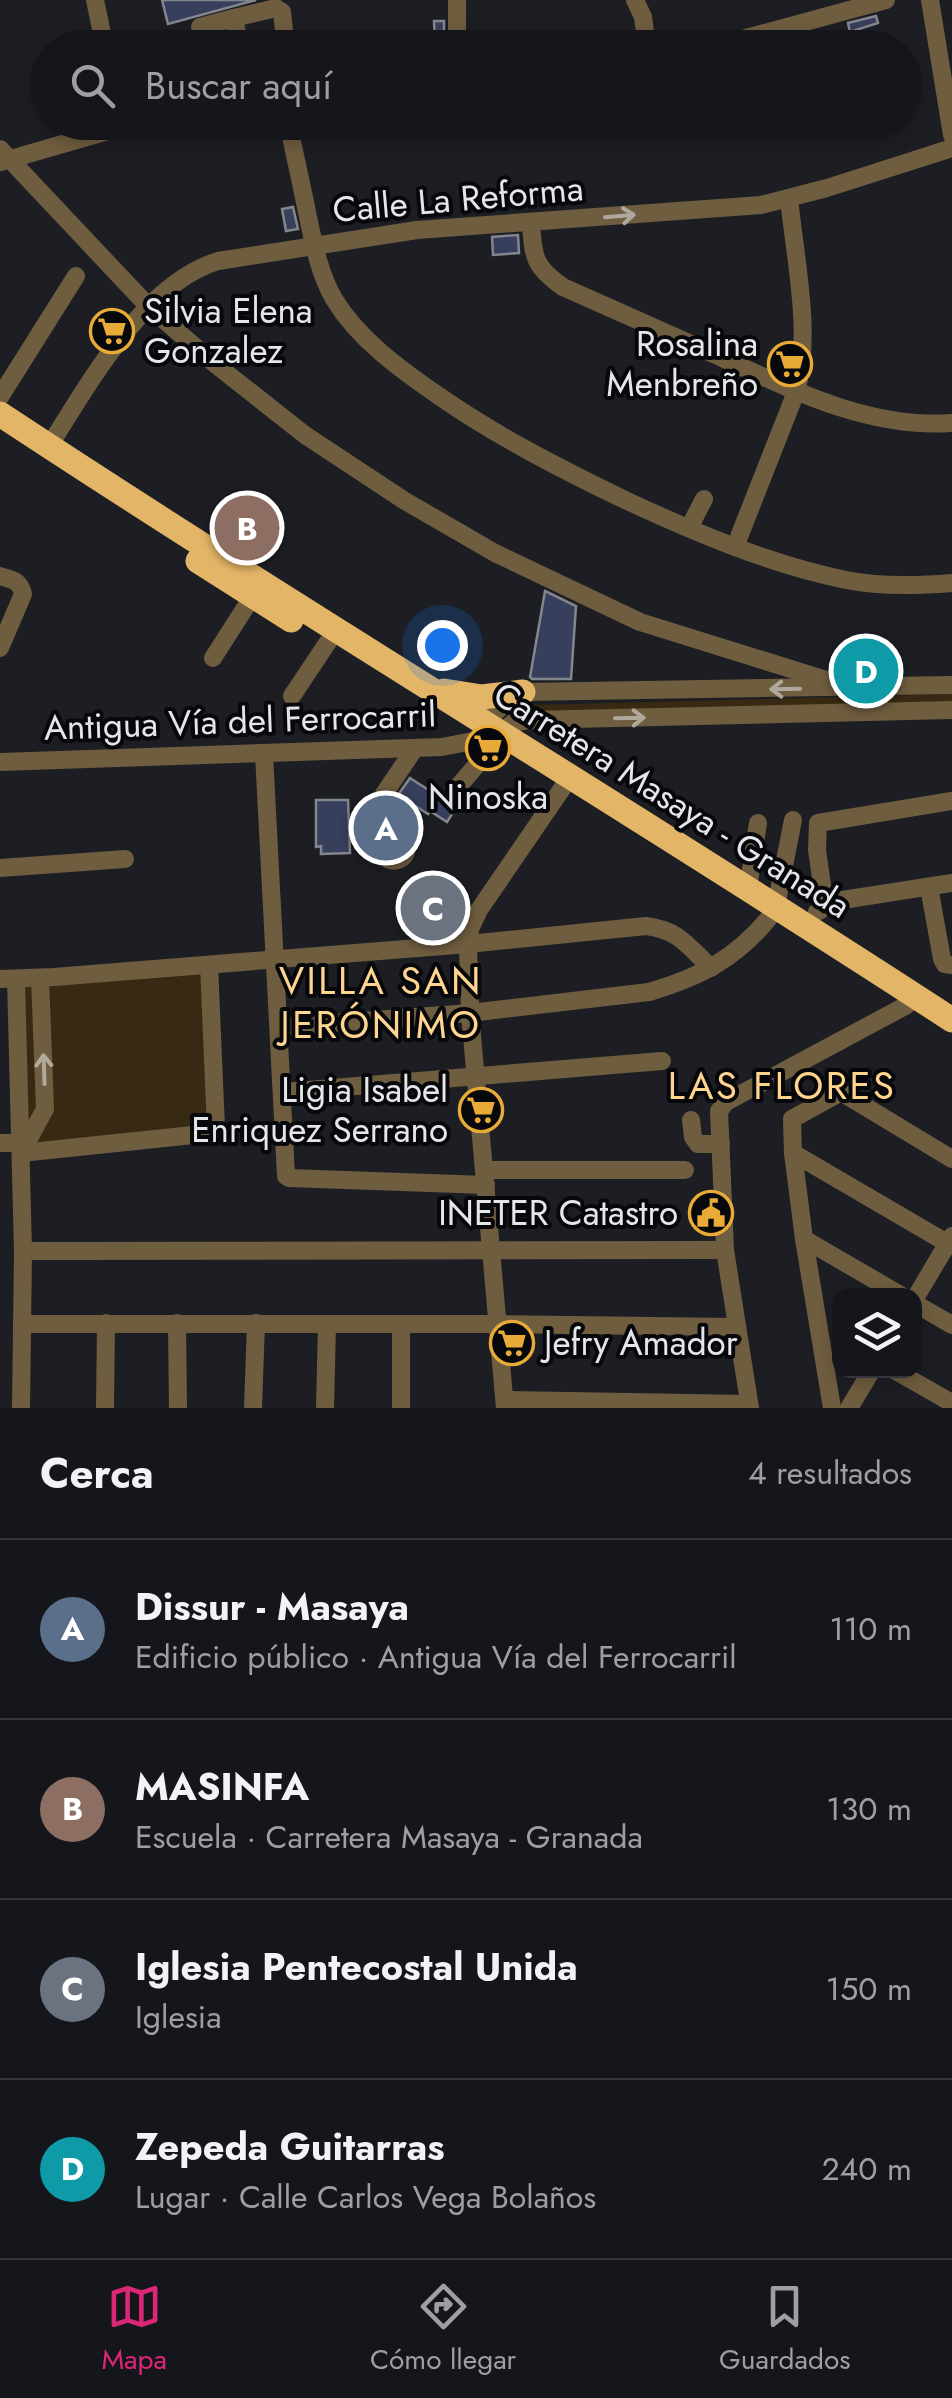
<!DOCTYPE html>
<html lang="es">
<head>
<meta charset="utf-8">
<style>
  :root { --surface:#15161b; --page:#1e1f24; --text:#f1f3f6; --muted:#9d9fa3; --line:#34353a; --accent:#db2777 }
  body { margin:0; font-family:Jost,sans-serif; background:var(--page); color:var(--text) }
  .controls { position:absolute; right:30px; bottom:30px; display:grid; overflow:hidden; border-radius:20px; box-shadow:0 5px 15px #0003 }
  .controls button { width:90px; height:90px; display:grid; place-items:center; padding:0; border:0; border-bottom:2px solid var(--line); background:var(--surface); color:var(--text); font:50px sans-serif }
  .you { position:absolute; left:442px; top:645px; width:35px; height:35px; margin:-25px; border:8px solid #fff; border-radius:50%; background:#1a73e8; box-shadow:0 0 0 15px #1a73e833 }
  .badge { display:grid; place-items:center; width:65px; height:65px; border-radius:50%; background:var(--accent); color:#fff; font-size:32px; font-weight:700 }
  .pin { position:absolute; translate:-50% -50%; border:5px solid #fff; box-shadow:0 2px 10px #0006 }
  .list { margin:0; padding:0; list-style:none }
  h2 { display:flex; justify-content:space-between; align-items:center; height:130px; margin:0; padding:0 40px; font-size:42px }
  h2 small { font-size:32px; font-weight:400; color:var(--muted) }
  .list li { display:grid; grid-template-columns:65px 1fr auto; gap:30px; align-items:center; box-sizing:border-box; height:180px; padding:0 40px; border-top:2px solid var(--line) }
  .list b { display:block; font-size:38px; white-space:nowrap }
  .list p { margin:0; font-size:32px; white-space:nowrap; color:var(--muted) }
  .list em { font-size:32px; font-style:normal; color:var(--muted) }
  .icon { flex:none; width:55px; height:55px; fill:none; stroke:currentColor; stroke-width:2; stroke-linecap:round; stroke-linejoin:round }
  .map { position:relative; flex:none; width:952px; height:1408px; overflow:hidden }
  .search { position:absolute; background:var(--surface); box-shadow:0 5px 15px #0003; left:30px; right:30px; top:30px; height:110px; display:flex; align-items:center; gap:25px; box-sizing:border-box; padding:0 35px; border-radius:55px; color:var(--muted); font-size:38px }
  .sheet { height:850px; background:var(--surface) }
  nav { display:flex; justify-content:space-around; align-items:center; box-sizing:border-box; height:140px; border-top:2px solid var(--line); background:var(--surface); font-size:28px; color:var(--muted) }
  nav a { display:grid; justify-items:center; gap:5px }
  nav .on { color:var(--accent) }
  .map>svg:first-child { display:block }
  .green { fill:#382a12 }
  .building { fill:#383f5c; stroke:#84868e; stroke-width:2.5 }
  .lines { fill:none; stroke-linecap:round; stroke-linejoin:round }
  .minor { stroke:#6f5d3f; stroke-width:18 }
  .highway { stroke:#e3b567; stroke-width:25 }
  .oneway { stroke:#afa89d }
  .labels { text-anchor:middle; stroke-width:8; stroke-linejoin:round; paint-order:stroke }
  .street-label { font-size:35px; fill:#e4e6ea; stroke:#07080b }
  .poi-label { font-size:35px; fill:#e4e6ea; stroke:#07080b; text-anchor:end }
  .neighbourhood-label { font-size:38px; letter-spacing:2.5px; fill:#fed48e; stroke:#07080b }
</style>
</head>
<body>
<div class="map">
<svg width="952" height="1408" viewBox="0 0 952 1408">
  <rect width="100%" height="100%" fill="#1c1e24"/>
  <g class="green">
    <path d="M 952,694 L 952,705 L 535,713 L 535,705 Z"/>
    <path d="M 209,965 L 216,1127 L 21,1153 L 16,979 Z"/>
  </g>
  <g class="building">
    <path d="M 162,0 L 256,0 L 168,24 Z"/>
    <path d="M 876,16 L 878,23 L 850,32 L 848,23 Z"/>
    <path d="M 434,21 L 444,21 L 444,45 L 435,45 Z"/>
    <path d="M 293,207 L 298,229 L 286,231 L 282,209 Z"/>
    <path d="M 518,235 L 519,253 L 493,255 L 492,237 Z"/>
    <path d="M 545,591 L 576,606 L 571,679 L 532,679 L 530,677 Z"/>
    <path d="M 410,778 L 441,798 L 443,796 L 458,805 L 447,822 L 430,811 L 428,814 L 398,795 Z"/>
    <path d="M 316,800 L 348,800 L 350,853 L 321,854 L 321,846 L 316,847 Z"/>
    <path d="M 428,884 L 458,903 L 437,929 L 409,913 Z"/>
  </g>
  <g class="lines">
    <g class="minor">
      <path d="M 95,0 L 105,48"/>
      <path d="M 635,0 L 643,17 L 647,47"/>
      <path d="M 930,0 L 952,135"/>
      <path d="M 205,48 L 200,27 L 234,18"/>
      <path d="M 240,48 L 234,18 L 276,8 L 282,12 L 286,48"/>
      <path d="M 457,48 L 457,0"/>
      <path d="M 639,48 L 739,40 L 886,0"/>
      <path d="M 288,122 C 294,152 301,182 307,212 C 313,241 319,273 334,299 C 358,339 401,370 439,396 C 498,437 561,469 625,500 C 696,533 769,564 846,580 C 881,587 916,586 952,583"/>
      <path d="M 0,149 L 149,307 L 215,364 L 305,435 L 405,501 L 495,553 L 640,622 L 852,688"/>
      <path d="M 0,162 L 139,122"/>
      <path d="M 531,222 C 533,257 534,267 563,287 C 615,310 666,333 718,356 C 792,390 869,429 952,423"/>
      <path d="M 0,397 L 76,276"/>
      <path d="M 49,446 C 89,384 143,284 218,261 L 417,230 L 761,205 L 827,188 L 952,148"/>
      <path d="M 689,528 L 704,499"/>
      <path d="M 735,547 L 796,392 C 812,333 795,259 789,198"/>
      <path d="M 0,576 C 12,580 20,580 23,594 L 0,648"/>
      <path d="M 213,658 L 252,597"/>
      <path d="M 292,696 L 328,642"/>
      <path d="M 482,732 C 491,713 505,701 523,692 L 952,685"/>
      <path d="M 264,754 L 286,1176 L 289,1178 L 486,1185"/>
      <path d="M 0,762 L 442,747 L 493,737 L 513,723 L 530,720 L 952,710"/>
      <path d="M 456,789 L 494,745"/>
      <path d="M 385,837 C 396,834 410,837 406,852 C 400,869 370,859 385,837 L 380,806 L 384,794 L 415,748"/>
      <path d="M 0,868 L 125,859"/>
      <path d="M 929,887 L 942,959 L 945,964 L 952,965"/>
      <path d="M 748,889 L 758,823"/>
      <path d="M 776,906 L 793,820"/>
      <path d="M 825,906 L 817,850 L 818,823 L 952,801"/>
      <path d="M 817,912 L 836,901 L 952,883"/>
      <path d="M 0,979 L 54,977 L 468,944 L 646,926 C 679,930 688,946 711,968"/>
      <path d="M 16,979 L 23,1251 L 21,1408"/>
      <path d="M 280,1027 L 470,1013 L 649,992 C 700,977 735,959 769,918"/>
      <path d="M 283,1092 L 662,1061"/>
      <path d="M 691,1120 L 693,1137 L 698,1144 L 721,1144"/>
      <path d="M 0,1143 L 20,1143"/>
      <path d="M 21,1153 L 212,1133 L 216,1128 L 209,965"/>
      <path d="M 21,1153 L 45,1109 L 40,978"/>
      <path d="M 793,1153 L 952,1246"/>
      <path d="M 485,1170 L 685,1170"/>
      <path d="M 804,1239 L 902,1296"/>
      <path d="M 23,1251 L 725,1250"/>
      <path d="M 914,1300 L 952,1236"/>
      <path d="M 914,1303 L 952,1325"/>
      <path d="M 177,1323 L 178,1408"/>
      <path d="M 22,1324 L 498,1324 L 736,1327"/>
      <path d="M 894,1370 L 952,1403"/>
      <path d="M 505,1400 L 749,1404"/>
      <path d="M 105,1408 L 106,1323"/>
      <path d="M 253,1408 L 256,1323"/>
      <path d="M 325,1408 L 327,1324"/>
      <path d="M 401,1408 L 401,1324"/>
      <path d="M 505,1408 L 470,1013 L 468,944 L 470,929 L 479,910 L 570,777"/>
      <path d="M 750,1408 L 725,1250 L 719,1111 L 726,1102 L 907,1005"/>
      <path d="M 832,1408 L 804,1239 L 793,1153 L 792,1119 L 841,1092 L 952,1159"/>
      <path d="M 849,1408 L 872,1370"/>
    </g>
    <g class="highway">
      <path d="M 0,414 C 314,621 637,814 952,1020"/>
      <path d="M 198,561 L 291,620"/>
      <path d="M 444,691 L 482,697 L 523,692"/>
    </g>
  </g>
  <defs><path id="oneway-shaft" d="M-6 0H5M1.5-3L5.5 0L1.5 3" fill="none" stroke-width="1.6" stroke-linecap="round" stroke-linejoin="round" transform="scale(2.5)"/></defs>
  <g class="oneway">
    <use href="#oneway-shaft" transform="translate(620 216) rotate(-5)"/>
    <use href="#oneway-shaft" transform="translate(785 689) rotate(179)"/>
    <use href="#oneway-shaft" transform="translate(630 718) rotate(-1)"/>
    <use href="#oneway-shaft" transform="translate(44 1069) rotate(-92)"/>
  </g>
  <defs>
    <symbol id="supermarket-ring" viewBox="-11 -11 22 22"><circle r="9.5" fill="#07080b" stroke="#e8ab37" stroke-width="1.5"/><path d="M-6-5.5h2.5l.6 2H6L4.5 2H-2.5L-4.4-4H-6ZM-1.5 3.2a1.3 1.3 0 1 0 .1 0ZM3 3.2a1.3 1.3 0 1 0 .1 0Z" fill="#e8ab37"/></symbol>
    <symbol id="civic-ring" viewBox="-11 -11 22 22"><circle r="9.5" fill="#07080b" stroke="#e8ab37" stroke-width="1.5"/><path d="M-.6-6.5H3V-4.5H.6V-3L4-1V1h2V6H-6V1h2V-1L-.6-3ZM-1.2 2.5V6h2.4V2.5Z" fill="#e8ab37"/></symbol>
  </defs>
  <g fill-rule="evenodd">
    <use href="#supermarket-ring" x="87" y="306" width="50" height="50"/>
    <use href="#supermarket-ring" x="765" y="339" width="50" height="50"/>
    <use href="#supermarket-ring" x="463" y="723" width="50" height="50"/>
    <use href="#supermarket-ring" x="456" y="1085" width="50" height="50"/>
    <use href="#civic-ring" x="686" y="1188" width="50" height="50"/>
    <use href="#supermarket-ring" x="487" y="1318" width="50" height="50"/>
  </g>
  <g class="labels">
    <g class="street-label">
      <text transform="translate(458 199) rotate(-5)" y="12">Calle La Reforma</text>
      <text transform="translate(240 721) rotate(-2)" y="12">Antigua Vía del Ferrocarril</text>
      <text transform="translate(672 800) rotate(32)" y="12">Carretera Masaya - Granada</text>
    </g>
    <g class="poi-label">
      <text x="144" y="323" text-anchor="start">Silvia Elena<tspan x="144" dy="40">Gonzalez</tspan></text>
      <text x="758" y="356">Rosalina<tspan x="758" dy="40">Menbreño</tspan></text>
      <text x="488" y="809" text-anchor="middle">Ninoska</text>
      <text x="448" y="1102">Ligia Isabel<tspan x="448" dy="40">Enriquez Serrano</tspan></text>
      <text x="678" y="1225">INETER Catastro</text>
      <text x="544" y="1355" text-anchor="start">Jefry Amador</text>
    </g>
    <g class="neighbourhood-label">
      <text x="381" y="994">VILLA SAN<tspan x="381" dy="44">JERÓNIMO</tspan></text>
      <text x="782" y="1099">LAS FLORES</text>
    </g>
  </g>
</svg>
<div class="controls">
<button><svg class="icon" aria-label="layers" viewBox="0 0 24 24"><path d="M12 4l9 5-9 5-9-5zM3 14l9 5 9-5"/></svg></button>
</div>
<div class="you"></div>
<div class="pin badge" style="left:386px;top:828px;background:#5c6f8a">A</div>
<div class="pin badge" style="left:247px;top:528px;background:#8d6e63">B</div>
<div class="pin badge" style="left:433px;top:908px;background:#6b7280">C</div>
<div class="pin badge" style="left:866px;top:671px;background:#0f9aa8">D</div>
<div class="search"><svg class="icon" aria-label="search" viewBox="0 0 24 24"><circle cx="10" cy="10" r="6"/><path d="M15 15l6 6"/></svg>Buscar aquí</div>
</div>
<section class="sheet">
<h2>Cerca<small>4 resultados</small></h2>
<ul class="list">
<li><span class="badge" style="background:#5c6f8a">A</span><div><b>Dissur - Masaya</b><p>Edificio público · Antigua Vía del Ferrocarril</p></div><em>110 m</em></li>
<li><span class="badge" style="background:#8d6e63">B</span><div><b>MASINFA</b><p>Escuela · Carretera Masaya - Granada</p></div><em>130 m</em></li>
<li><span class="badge" style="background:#6b7280">C</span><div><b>Iglesia Pentecostal Unida</b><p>Iglesia</p></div><em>150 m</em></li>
<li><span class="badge" style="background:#0f9aa8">D</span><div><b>Zepeda Guitarras</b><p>Lugar · Calle Carlos Vega Bolaños</p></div><em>240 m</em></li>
</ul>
</section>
<nav>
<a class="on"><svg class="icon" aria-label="map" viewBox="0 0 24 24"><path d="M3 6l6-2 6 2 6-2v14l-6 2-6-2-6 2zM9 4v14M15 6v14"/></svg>Mapa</a>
<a><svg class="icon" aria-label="directions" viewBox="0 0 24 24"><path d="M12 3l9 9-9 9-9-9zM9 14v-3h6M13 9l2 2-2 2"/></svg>Cómo llegar</a>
<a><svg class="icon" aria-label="saved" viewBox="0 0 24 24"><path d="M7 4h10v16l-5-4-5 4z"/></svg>Guardados</a>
</nav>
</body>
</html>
